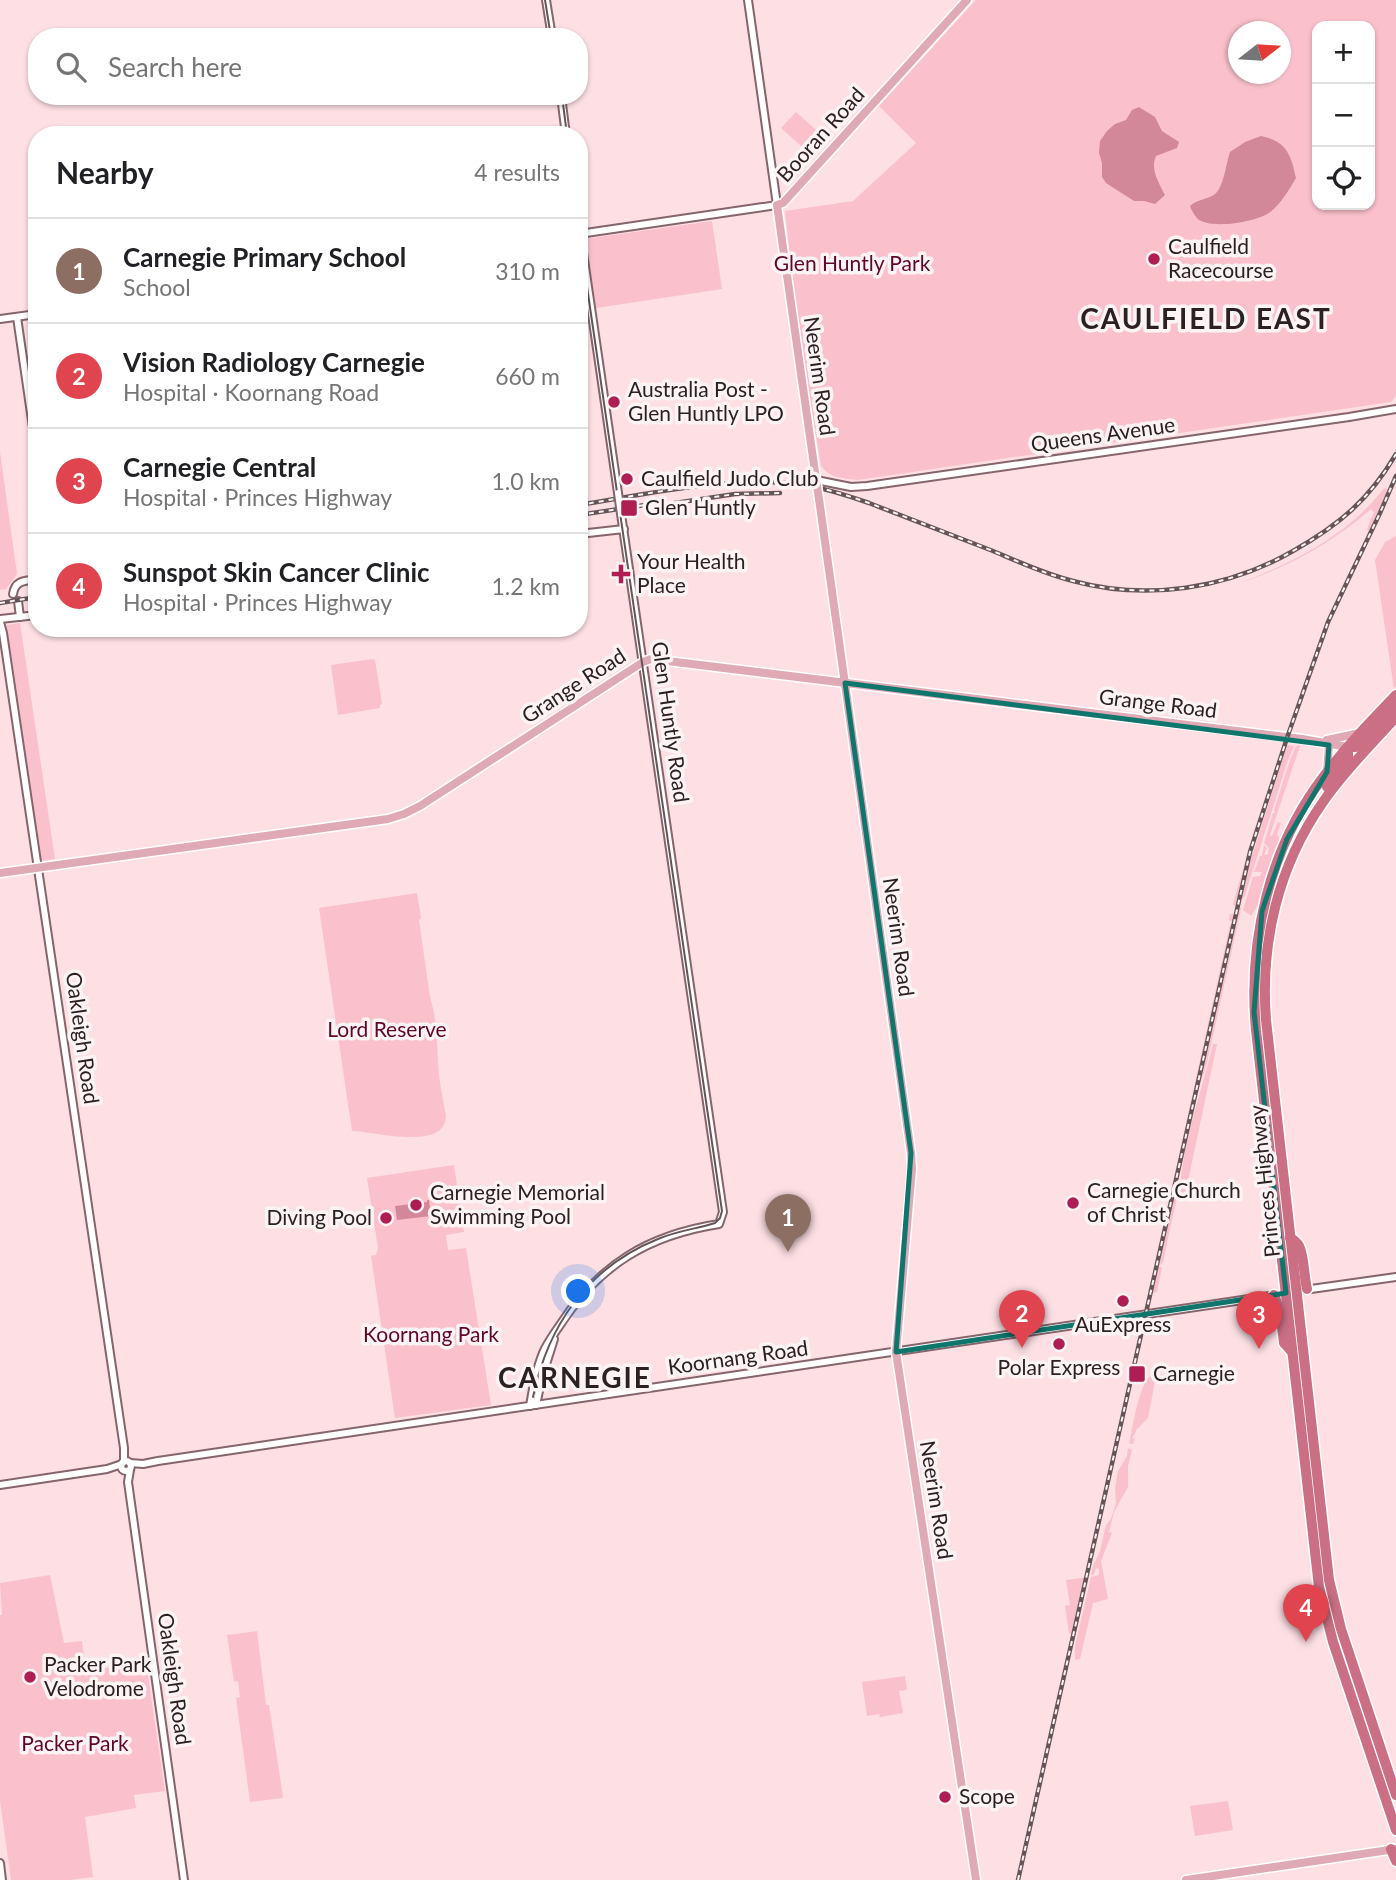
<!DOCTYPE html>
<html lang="en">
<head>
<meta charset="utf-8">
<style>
  :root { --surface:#fff; --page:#f2f2f2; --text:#202124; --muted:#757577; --line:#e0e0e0; --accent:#ea580c }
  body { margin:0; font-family:Lato,sans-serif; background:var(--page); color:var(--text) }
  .controls { position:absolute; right:21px; top:21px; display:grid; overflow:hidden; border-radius:14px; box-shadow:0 2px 5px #0004 }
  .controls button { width:63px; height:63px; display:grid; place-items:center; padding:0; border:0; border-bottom:2px solid var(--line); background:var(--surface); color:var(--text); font:35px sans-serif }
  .compass { position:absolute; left:1228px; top:21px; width:63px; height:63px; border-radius:50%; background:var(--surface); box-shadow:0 2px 5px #0004; rotate:73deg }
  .you { position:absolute; left:579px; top:1292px; width:24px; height:24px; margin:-18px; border:5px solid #fff; border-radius:50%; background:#1a73e8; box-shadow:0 0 0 10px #1a73e833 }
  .badge { display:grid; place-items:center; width:46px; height:46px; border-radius:50%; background:var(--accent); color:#fff; font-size:23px; font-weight:700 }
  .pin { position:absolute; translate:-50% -58px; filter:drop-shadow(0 2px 4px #0008) }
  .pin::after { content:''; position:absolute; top:37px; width:24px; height:21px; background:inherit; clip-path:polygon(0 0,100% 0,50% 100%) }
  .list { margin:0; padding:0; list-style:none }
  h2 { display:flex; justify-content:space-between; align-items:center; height:91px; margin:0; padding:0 28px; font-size:30px }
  h2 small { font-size:23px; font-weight:400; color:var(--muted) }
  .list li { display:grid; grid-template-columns:46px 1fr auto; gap:21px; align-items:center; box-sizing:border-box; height:105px; padding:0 28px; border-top:2px solid var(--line) }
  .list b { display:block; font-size:26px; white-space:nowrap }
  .list p { margin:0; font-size:23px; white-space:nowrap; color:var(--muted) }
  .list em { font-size:23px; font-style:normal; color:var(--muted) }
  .icon { flex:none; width:38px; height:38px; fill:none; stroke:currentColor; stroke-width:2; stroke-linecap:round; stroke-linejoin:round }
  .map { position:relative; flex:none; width:1396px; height:1880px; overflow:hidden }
  .search { position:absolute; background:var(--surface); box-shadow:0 2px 5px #0004; left:28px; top:28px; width:560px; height:77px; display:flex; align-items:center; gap:18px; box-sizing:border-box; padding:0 24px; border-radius:28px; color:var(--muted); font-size:26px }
  .panel { position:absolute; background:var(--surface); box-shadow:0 2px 5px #0004; left:28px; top:126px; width:560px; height:511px; border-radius:28px }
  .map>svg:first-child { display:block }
  .green { fill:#fac1cc; fill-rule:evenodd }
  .water { fill:#d28898 }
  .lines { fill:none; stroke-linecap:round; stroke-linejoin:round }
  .minor-casing { stroke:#85656b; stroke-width:10 }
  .major-casing { stroke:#fff; stroke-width:11 }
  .highway-casing { stroke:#fff; stroke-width:13 }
  .minor { stroke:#fff; stroke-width:6 }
  .major { stroke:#dfa9b5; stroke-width:8 }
  .highway { stroke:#ca6f84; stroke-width:10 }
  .tram { stroke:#665558; stroke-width:2 }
  .rail-casing { stroke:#665558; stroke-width:4.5 }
  .rail { stroke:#fbf3f4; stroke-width:2; stroke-dasharray:5; stroke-linecap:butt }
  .minor-bridge-casing { stroke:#85656b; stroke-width:10; stroke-linecap:butt }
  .major-bridge-casing { stroke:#fff; stroke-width:11; stroke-linecap:butt }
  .minor-bridge { stroke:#fff; stroke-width:6 }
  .major-bridge { stroke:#dfa9b5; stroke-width:8 }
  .marked { fill:none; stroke:#0f766e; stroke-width:5; stroke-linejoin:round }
  .poi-dot { fill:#ae1e52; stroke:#fbf3f4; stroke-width:2.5 }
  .labels { text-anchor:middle; stroke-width:7; stroke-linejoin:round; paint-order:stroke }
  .street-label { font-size:21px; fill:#2d2023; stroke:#fbf3f4 }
  .poi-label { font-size:21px; fill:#2d2023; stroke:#fbf3f4; text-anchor:start }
  .park-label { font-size:21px; fill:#610629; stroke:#fbf3f4 }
  .district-label { font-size:28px; font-weight:bold; letter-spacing:2px; fill:#2d2023; stroke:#fbf3f4 }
</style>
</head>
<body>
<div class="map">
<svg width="1396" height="1880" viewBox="0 0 1396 1880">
  <rect width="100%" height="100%" fill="#fddfe4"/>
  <g class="green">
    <path d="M 976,0 L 1396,0 L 1396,396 L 1391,402 L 858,480 C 843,478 831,479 821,466 L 796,310 L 785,211 L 853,201 L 916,143 L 879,106 ZM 1317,26 L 1370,26 L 1370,205 L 1317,205 ZM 1238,32 L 1280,32 L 1280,74 L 1238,74 Z"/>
    <path d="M 796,112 L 824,137 L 809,153 L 781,128 Z"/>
    <path d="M 712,221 L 722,289 L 596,308 L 585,239 Z"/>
    <path d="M 0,452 L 17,574 L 6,589 L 0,590 Z"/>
    <path d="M 1384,488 L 1388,490 L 1371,528 L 1368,531 L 1367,529 L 1374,512 L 1371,509 C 1332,543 1287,568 1237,584 C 1290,565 1350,534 1384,488 Z"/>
    <path d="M 1396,536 L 1396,686 L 1394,689 L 1375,560 L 1385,542 Z"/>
    <path d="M 20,623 L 55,859 L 40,861 L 6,639 L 7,625 Z"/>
    <path d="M 373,659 L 375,660 L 382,704 L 380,705 L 380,708 L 338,715 L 331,665 Z"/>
    <path d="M 1284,744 L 1285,745 L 1251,853 L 1253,853 L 1287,745 L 1294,746 L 1288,760 L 1244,898 L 1240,899 L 1237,909 L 1233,904 L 1255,828 Z"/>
    <path d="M 1296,746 L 1300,746 L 1270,835 L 1272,836 L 1278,822 L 1281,823 L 1277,834 L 1281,841 L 1260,902 L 1251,916 L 1243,910 L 1253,877 L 1260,876 L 1262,872 L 1254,872 L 1260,856 L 1262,856 L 1264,845 L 1267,848 L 1264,855 L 1268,854 L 1269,848 L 1264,843 L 1273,813 L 1275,813 L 1274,810 L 1290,760 Z"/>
    <path d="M 417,893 L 421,918 L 419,920 L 430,997 C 437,1019 437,1041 438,1065 C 439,1081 443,1099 446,1116 C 445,1152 373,1131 352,1131 L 319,908 Z"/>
    <path d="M 1243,900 L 1206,1067 L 1198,1089 L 1180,1170 L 1177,1197 L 1163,1262 L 1158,1267 L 1162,1267 L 1157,1292 L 1153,1293 L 1147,1308 L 1145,1308 L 1148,1295 L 1150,1294 L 1148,1292 L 1153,1272 L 1230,925 L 1233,924 L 1234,922 L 1229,920 L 1230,914 L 1235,915 L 1237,910 L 1240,909 Z"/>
    <path d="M 1213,1044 L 1217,1044 L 1185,1195 L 1180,1191 C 1182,1144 1202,1091 1213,1044 Z"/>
    <path d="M 454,1165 L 464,1232 L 446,1235 L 448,1250 L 466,1248 L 491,1405 L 395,1418 L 371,1256 L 376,1255 L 378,1248 L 367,1178 Z"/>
    <path d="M 1156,1376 L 1148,1418 L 1137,1429 L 1132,1439 L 1135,1438 L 1133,1444 L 1130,1444 L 1131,1441 L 1129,1444 C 1133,1426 1138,1390 1149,1377 Z"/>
    <path d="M 1128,1448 L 1132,1450 L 1128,1466 L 1128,1487 L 1114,1512 L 1109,1532 L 1112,1533 L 1101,1561 L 1108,1599 L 1093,1603 L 1080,1659 L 1075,1660 L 1075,1646 L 1091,1577 L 1099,1575 L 1099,1569 L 1096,1568 L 1094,1574 L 1091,1575 L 1093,1566 L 1100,1551 L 1106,1525 L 1111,1519 L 1116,1503 L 1115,1489 L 1118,1471 L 1127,1456 Z"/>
    <path d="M 50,1575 L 64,1643 L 82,1641 L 86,1671 L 146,1662 L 165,1791 L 134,1795 L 136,1808 L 85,1817 L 93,1877 L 70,1880 L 11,1880 L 0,1801 L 0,1615 L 2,1615 L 0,1583 Z"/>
    <path d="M 1088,1577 L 1074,1642 L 1071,1643 L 1071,1634 L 1069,1633 L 1065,1606 L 1070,1605 L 1066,1580 Z"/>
    <path d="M 257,1631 L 266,1705 L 269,1705 L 283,1797 L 282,1798 L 250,1802 L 236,1698 L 240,1697 L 238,1681 L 234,1682 L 227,1635 Z"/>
    <path d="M 905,1676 L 907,1690 L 899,1691 L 903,1713 L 880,1717 L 879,1714 L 867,1716 L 862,1682 Z"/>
    <path d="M 1228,1801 L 1233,1830 L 1195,1836 L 1190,1806 Z"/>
  </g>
  <g class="water">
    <path d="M 1139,107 L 1155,117 L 1162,131 L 1179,142 L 1177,148 L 1156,156 C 1150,169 1159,183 1165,195 L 1155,204 L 1144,201 L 1134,201 L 1106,183 L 1102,177 L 1102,163 L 1099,153 L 1100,141 L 1107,131 L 1115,124 L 1126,120 L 1132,110 Z"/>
    <path d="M 1261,136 C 1287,141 1291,155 1296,178 C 1289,190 1281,204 1269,213 C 1255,222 1215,229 1199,220 C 1195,217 1192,211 1190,206 C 1197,199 1207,200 1215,194 C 1224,187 1226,163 1230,152 L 1245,142 Z"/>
    <path d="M 427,1200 L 429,1200 L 431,1216 L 397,1220 L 395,1206 L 427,1202 Z"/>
  </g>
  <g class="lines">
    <defs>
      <g id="minor">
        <path d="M 546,0 L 552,37"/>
        <path d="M 561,96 L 566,135"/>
        <path d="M 579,225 L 618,493"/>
        <path d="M 579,234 L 777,205 L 748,0"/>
        <path d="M 17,317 L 37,455"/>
        <path d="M 0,319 L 37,314"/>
        <path d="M 816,480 L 851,487 L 867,486 L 1349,417 L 1396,409"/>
        <path d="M 579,534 L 624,529"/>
        <path d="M 13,594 C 15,580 25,581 37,579"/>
        <path d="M 18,601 L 20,617"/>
        <path d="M 0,619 L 37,615"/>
        <path d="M 0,622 L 3,633 L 124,1448 L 124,1462"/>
        <path d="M 1304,1290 L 1396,1277"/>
        <path d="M 536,1405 L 542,1377 L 554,1339"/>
        <path d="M 530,1406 C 533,1388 536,1370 543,1353 C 547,1343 554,1334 560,1325 C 599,1265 648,1235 719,1224 L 723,1212 L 621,514"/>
        <circle cx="126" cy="1466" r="5"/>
        <path d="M 130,1463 L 143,1464 L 158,1461 L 1276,1295"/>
        <path d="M 130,1470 L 128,1482 L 184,1880"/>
        <path d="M 0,1485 L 107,1469 L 122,1464"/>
        <path d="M 0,1863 L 2,1880"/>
      </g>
      <g id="major">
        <path d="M 817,486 L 777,205 L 783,203 L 967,0"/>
        <path d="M 819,499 L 911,1153 L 912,1169 L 896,1352 L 976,1880"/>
        <path d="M 1327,740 L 1360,733"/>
        <path d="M 1327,772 L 1329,745"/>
        <path d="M 0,873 L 388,819 L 404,814 L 420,806 L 643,662 L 651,659 L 1302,739 L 1348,747"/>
        <path d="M 1186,1880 L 1396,1849"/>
      </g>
      <g id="highway">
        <path d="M 1396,695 C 1371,721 1346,747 1324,776 C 1269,848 1248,941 1256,1030 L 1319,1587 L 1333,1642 L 1396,1830"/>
        <path d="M 1396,717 C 1372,744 1344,771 1323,802 C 1278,866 1260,943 1266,1020 L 1329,1580 L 1341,1629 L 1396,1795"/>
        <path d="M 1348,747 L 1356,747 L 1361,744 L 1396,707"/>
        <path d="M 1327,787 L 1348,757 L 1348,747"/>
        <path d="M 1290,1238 C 1294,1240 1297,1242 1299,1246 C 1304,1255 1304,1277 1307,1289"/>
        <path d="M 1274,1295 L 1280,1310 L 1284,1343 L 1292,1352"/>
        <path d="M 1391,1849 L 1396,1861"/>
      </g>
    </defs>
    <use href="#minor" class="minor-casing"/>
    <use href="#major" class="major-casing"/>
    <use href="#highway" class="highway-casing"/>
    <use href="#minor" class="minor"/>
    <use href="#major" class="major"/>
    <use href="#highway" class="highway"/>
    <g class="tram">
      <path d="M 545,0 L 551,37"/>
      <path d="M 562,96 L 567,135"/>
      <path d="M 533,1397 C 548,1325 588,1267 658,1239 C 676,1231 696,1229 715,1223 L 720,1218 L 722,1211 L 579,232"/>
    </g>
    <defs>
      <g id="rail">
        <path d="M 579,505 C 648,494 728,476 797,484 C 822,487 846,495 869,503 C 911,519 952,535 993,551 C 1019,562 1045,574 1073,581 C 1147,601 1227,589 1293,551 C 1339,525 1369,500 1396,454"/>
        <path d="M 655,506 L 735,494 L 780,493"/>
        <path d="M 579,515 L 665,502"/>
        <path d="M 0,603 L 37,597"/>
        <path d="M 1018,1880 L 1250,852 L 1288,735 L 1328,622 L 1380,513 L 1396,476"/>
      </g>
    </defs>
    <use href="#rail" class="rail-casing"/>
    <use href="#rail" class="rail"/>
    <defs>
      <path id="minor-bridge" d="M 618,493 L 621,514"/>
      <path id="major-bridge" d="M 817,486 L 819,499"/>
    </defs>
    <use href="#minor-bridge" class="minor-bridge-casing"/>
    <use href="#major-bridge" class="major-bridge-casing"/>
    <use href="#minor-bridge" class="minor-bridge"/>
    <use href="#major-bridge" class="major-bridge"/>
  </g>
  <path class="marked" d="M 845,683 L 1329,745 L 1327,772 L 1287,839 L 1262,911 L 1254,1012 L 1286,1293 L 896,1352 L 911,1153 Z"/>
  <g class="poi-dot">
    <circle cx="1154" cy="259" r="7"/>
    <circle cx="614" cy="402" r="7"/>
    <circle cx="627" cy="479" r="7"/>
    <rect x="620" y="499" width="18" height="18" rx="3.5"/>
    <path d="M617.5 563.5h7v7h7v7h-7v7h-7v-7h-7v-7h7z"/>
    <circle cx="1073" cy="1203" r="7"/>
    <circle cx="416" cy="1205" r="7"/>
    <circle cx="386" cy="1218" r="7"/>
    <circle cx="1123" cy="1301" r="7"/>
    <circle cx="1059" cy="1344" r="7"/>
    <rect x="1128" y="1365" width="18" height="18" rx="3.5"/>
    <circle cx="30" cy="1677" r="7"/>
    <circle cx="945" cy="1797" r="7"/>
  </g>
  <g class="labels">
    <g class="street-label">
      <text transform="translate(821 135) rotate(-48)" y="7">Booran Road</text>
      <text transform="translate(819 376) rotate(82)" y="7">Neerim Road</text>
      <text transform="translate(1103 435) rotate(-8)" y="7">Queens Avenue</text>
      <text transform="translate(574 686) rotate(-33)" y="7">Grange Road</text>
      <text transform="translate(1158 704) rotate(7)" y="7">Grange Road</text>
      <text transform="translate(670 722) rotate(82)" y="7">Glen Huntly Road</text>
      <text transform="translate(898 937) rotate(82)" y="7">Neerim Road</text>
      <text transform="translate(82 1038) rotate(82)" y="7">Oakleigh Road</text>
      <text transform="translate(1265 1181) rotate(-96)" y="7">Princes Highway</text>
      <text transform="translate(738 1358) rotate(-8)" y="7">Koornang Road</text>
      <text transform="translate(936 1500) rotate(81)" y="7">Neerim Road</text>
      <text transform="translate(174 1679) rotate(82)" y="7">Oakleigh Road</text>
    </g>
    <g class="poi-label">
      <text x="1168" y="254">Caulfield<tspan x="1168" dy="24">Racecourse</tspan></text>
      <text x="628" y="397">Australia Post -<tspan x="628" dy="24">Glen Huntly LPO</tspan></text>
      <text x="641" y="486">Caulfield Judo Club</text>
      <text x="645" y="515">Glen Huntly</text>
      <text x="637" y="569">Your Health<tspan x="637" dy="24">Place</tspan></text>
      <text x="1087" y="1198">Carnegie Church<tspan x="1087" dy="24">of Christ</tspan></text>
      <text x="430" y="1200">Carnegie Memorial<tspan x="430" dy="24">Swimming Pool</tspan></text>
      <text x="372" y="1225" text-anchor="end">Diving Pool</text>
      <text x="1123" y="1332" text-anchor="middle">AuExpress</text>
      <text x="1059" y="1375" text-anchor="middle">Polar Express</text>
      <text x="1153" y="1381">Carnegie</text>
      <text x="44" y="1672">Packer Park<tspan x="44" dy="24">Velodrome</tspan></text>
      <text x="959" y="1804">Scope</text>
    </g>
    <g class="park-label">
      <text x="852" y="271">Glen Huntly Park</text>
      <text x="387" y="1037">Lord Reserve</text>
      <text x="431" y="1342">Koornang Park</text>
      <text x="75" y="1751">Packer Park</text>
    </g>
    <g class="district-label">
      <text x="1206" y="329">CAULFIELD EAST</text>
      <text x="575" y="1388">CARNEGIE</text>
    </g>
  </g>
</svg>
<div class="controls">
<button>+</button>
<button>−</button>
<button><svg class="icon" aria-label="locate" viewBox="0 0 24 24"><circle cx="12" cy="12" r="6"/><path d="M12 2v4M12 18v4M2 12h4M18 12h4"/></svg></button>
</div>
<svg class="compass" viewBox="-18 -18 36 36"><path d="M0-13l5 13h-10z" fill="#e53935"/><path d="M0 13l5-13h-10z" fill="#757577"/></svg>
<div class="you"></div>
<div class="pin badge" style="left:788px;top:1252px;background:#8d6e63">1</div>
<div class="pin badge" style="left:1022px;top:1348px;background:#e0444e">2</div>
<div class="pin badge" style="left:1259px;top:1349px;background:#e0444e">3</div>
<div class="pin badge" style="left:1306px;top:1642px;background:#e0444e">4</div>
<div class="search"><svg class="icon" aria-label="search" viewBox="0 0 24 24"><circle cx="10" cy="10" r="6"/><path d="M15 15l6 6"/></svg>Search here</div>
<section class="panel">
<h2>Nearby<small>4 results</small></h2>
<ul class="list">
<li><span class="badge" style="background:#8d6e63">1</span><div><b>Carnegie Primary School</b><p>School</p></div><em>310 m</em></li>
<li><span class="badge" style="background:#e0444e">2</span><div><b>Vision Radiology Carnegie</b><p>Hospital · Koornang Road</p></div><em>660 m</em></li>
<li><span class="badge" style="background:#e0444e">3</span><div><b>Carnegie Central</b><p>Hospital · Princes Highway</p></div><em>1.0 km</em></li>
<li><span class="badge" style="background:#e0444e">4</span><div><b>Sunspot Skin Cancer Clinic</b><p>Hospital · Princes Highway</p></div><em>1.2 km</em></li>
</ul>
</section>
</div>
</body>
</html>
